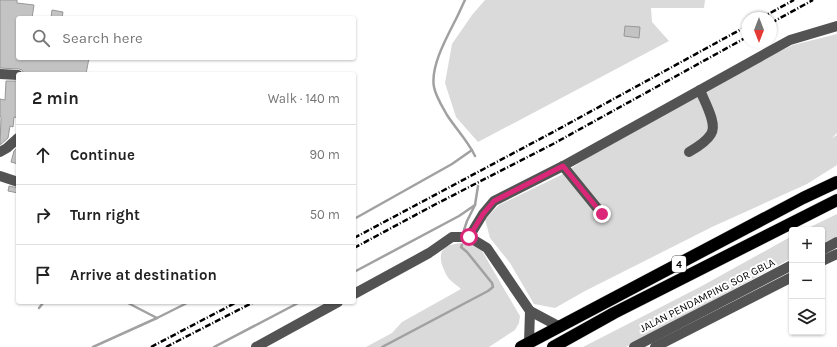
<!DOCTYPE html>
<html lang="en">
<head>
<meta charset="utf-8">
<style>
  :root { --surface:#fff; --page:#f2f2f2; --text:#222; --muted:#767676; --line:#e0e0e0 }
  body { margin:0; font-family:Karla,sans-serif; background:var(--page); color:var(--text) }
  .controls { position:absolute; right:12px; bottom:12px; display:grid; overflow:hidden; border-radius:4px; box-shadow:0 1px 3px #0004 }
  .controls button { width:36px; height:36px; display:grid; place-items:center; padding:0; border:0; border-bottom:1px solid var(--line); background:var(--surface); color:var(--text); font:20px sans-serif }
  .compass { position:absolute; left:741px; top:12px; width:36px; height:36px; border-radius:50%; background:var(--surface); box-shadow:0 1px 3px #0004; rotate:180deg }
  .stop { position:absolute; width:12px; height:12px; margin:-9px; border:3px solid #db2777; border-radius:50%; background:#fff }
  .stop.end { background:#db2777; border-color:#fff; box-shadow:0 1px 4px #0008 }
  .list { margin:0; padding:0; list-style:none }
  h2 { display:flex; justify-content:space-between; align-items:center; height:52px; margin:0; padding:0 16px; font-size:17px }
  h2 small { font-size:13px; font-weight:400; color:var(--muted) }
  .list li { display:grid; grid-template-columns:26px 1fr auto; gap:12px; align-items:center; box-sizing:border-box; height:60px; padding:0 16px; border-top:1px solid var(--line) }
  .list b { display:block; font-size:15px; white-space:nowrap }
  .list em { font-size:13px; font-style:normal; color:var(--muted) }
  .icon { flex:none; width:22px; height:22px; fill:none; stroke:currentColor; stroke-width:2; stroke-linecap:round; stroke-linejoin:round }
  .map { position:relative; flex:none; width:837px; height:347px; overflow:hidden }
  .search { position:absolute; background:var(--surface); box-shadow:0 1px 3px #0004; left:16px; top:16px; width:340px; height:44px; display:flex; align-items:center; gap:10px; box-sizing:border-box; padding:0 14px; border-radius:4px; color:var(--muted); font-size:15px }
  .panel { position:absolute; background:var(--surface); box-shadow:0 1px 3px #0004; left:16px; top:72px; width:340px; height:232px; border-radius:4px }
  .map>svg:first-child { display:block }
  .green { fill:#dadada }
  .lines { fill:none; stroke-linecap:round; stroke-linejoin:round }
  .stream { stroke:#a1a1a1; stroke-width:2.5 }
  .building { fill:#c3c3c3; stroke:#979797 }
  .highway-casing { stroke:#dbdbdb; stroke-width:13 }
  .minor { stroke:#535353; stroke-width:10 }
  .highway { stroke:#000; stroke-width:12 }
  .rail { stroke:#000; stroke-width:2.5; stroke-dasharray:6 2 1 2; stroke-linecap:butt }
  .route { stroke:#db2777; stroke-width:5 }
  .labels { text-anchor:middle; stroke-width:4; stroke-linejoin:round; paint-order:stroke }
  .shield { fill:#fff; stroke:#4c4c4c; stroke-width:1 }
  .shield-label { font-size:10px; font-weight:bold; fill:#000 }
  .street-label { font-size:11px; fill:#000; stroke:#fff }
</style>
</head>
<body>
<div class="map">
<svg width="837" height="347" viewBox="0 0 837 347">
  <rect width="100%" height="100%" fill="#fff"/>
  <g class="green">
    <path d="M 485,0 L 705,0 L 704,8 L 651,8 L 652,22 L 669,41 L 478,142 L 456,117 L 445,83 L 452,44 L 472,15 Z"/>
    <path d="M 837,34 L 837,133 L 832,138 L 837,135 L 837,165 L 807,184 L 714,226 L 585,291 L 555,308 L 534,304 L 510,263 L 490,238 L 485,219 L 499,205 L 561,175 L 601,149 L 759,61 L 793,45 Z"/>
    <path d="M 837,214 L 837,237 L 822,243 L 822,230 L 804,230 Z"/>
    <path d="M 792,236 L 792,258 L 626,347 L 583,347 L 700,287 Z"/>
    <path d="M 469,242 L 482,251 L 520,316 L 519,323 L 515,330 L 489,347 L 366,347 L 392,333 L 402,322 L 461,289 C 458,286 453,283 449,279 C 446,275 444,270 442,265 C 436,244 454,244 469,242 Z"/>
  </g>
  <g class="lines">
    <g class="stream">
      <path d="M 465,0 C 462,6 460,11 457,17 C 448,35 430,66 434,87 C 436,97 442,106 447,115 C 456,129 468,141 475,156"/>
      <path d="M 354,219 L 452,164 L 472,150"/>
      <path d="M 464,230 L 467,221 L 475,205 L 478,186"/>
      <path d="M 354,272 L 459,216 L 475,205"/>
      <path d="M 126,302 L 157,318"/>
      <path d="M 39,308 L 43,303 L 45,302"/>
      <path d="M 93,347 L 157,318 L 189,302"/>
      <path d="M 214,347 L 300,302"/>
      <path d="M 382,347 L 488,291 L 493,287 L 492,283 L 467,252 L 461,247 L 462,245"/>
    </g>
  </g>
  <g class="building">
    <path d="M 0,0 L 17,0 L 17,3 L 34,5 L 32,18 L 18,18 L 18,58 L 89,58 L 86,74 L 24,74 L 22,70 L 19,69 L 0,68 Z"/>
    <path d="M 52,10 L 63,12 L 62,18 L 51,18 Z"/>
    <path d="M 625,26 L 640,27 L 639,38 L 624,36 Z"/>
    <path d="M 6,81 L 18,81 L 18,118 L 14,117 L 13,127 L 10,126 L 8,138 L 0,145 L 1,117 L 0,116 L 0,99 L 5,100 Z"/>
    <path d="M 18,147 L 18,164 L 11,162 L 14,151 Z"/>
    <path d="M 9,186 L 18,188 L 18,193 L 8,191 Z"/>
  </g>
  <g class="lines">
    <defs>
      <g id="highway">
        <path d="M 521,347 L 803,198 L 837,182"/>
        <path d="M 553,347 L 614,313 L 837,200"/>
      </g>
    </defs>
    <use href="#highway" class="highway-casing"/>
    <g class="minor">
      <path d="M 0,74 L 18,75"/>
      <path d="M 0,152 L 7,148 L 18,138"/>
      <path d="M 689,152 C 696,148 707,141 711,134 C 718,124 704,101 700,90"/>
      <path d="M 563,166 L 602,214"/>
      <path d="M 0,176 L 18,182"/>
      <path d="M 469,237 L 483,214 L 494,201 L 563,166 L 790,40 L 837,26"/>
      <path d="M 822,250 L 837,242"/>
      <path d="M 822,261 L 837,254"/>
      <path d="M 354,294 L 429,253 L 452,237 L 469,237 L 487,248 L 530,311 L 560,327"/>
      <path d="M 529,343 L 530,311"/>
      <path d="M 256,347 L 338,302"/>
      <path d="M 634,347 L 792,265"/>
      <path d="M 655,347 L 792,277"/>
    </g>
    <use href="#highway" class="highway"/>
    <g class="rail">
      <path d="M 761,18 L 794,0"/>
      <path d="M 771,23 L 813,0"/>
      <path d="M 354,238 L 555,131 L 747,26"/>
      <path d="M 354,248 L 436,204 L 553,144 L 747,37"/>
      <path d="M 151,347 L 237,302"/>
      <path d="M 166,347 L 254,302"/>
    </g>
  </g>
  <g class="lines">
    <path class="route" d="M 469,237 L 483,214 L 494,201 L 563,166 L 602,214"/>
  </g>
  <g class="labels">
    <rect class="shield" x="672" y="256" width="14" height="16" rx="3"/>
    <g class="shield-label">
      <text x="679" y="268">4</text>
    </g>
    <g class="street-label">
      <text transform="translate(707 295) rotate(-27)" y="4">JALAN PENDAMPING SOR GBLA</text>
    </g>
  </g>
</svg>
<div class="controls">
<button>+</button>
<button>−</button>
<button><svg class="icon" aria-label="layers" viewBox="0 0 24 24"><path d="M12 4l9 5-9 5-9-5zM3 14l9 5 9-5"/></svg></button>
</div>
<svg class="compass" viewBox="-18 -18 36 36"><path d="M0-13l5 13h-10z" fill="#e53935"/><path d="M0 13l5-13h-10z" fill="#767676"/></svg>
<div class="stop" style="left:469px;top:237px"></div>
<div class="stop end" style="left:602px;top:214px"></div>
<div class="search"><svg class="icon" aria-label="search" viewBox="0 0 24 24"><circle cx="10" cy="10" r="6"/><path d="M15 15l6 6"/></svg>Search here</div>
<section class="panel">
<h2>2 min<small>Walk · 140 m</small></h2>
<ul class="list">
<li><svg class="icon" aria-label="ahead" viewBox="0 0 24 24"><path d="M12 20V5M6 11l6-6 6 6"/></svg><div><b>Continue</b></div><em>90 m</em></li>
<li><svg class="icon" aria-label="right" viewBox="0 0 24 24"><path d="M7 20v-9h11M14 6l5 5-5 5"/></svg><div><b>Turn right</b></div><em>50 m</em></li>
<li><svg class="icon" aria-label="arrive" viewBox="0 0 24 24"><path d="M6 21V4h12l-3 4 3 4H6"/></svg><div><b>Arrive at destination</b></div></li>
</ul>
</section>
</div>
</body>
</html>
